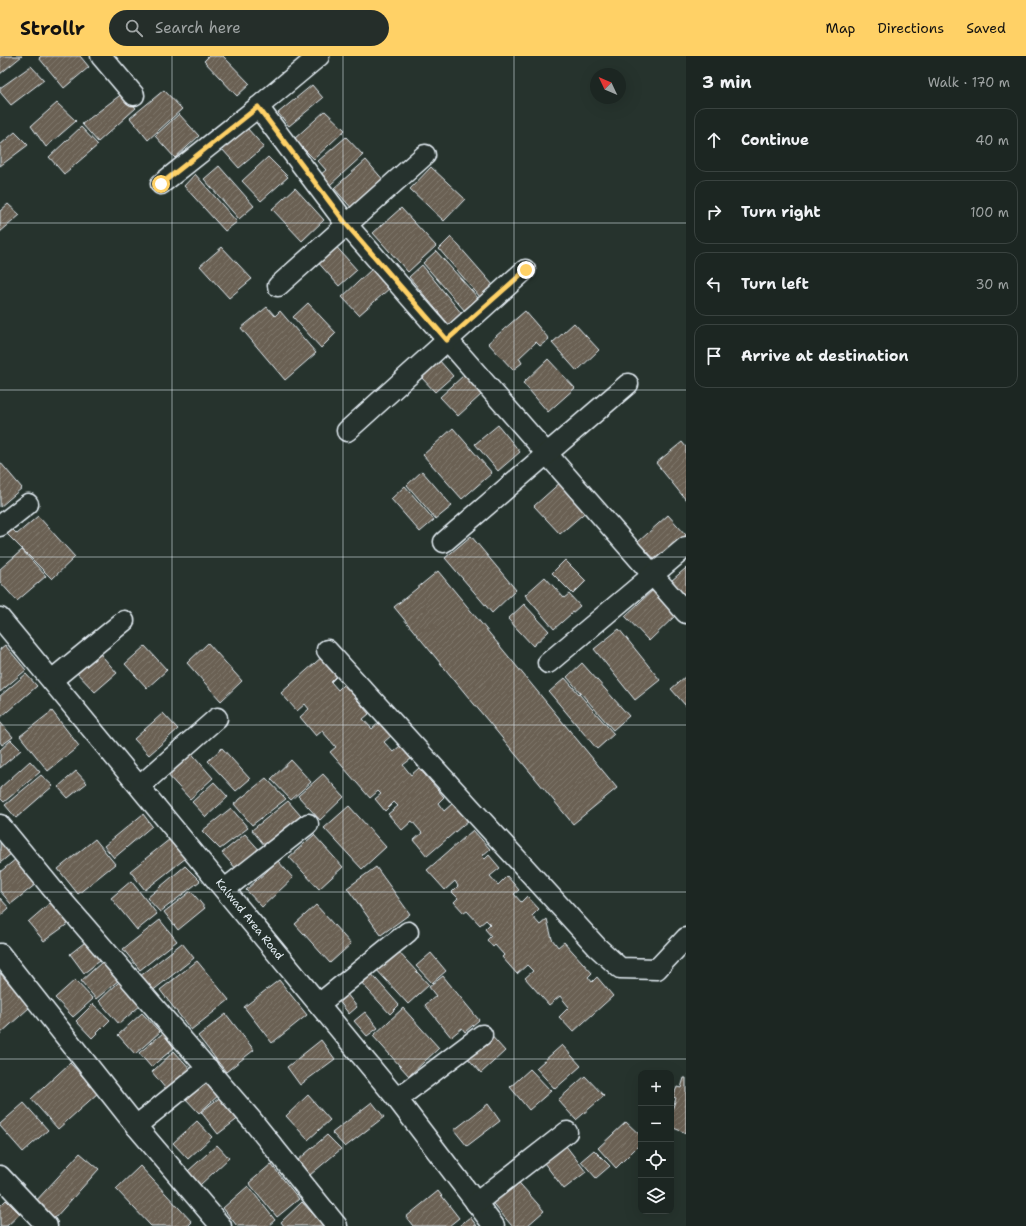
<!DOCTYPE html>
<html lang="en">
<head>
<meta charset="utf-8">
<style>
  :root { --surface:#1c2622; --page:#252e2a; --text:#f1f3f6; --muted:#a0a5a5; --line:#3a4340; --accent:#ffd166 }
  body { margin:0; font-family:"Shantell Sans",sans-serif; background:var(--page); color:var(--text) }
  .controls { position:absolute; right:12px; bottom:12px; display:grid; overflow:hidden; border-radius:8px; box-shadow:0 4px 16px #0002 }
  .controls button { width:36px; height:36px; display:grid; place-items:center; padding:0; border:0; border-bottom:1px solid var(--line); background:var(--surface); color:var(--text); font:20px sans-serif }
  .compass { position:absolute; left:590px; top:12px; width:36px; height:36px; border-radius:50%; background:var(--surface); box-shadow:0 4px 16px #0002; rotate:314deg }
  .stop { position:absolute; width:12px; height:12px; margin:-9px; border:3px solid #ffd166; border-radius:50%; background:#fff }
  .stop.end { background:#ffd166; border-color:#fff; box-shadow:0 1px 4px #0008 }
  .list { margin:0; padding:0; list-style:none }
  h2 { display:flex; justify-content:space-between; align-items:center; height:52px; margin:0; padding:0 16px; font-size:17px }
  h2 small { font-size:13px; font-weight:400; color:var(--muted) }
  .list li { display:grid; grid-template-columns:26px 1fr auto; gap:12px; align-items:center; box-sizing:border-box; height:64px; margin:0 8px 8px; padding:0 8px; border:1px solid var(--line); border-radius:12px }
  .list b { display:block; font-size:15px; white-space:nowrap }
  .list em { font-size:13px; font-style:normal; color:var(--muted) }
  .icon { flex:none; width:22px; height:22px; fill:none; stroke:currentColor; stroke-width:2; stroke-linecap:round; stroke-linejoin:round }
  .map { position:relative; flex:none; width:686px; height:1170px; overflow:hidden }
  header { display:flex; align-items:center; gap:24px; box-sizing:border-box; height:56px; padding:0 20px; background:var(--accent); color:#111 }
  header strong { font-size:19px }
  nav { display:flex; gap:22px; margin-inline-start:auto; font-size:14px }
  .search { width:280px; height:36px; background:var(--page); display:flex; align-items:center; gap:10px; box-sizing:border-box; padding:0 14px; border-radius:22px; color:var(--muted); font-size:15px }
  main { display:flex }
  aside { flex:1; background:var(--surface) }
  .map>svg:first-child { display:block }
  .building { fill:url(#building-hatch); stroke:#e8f1f8 }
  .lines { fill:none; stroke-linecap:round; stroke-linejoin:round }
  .minor-casing { stroke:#e8f1f8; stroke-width:23 }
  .minor { stroke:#26332d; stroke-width:20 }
  .route { stroke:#ffd166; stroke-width:5 }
  .grid { fill:none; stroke:#e8f1f8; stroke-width:1; stroke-opacity:0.55 }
  .labels { text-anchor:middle; stroke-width:3; stroke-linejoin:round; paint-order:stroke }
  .street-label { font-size:11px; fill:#e8f1f8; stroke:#26332d }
</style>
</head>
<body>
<header>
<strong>Strollr</strong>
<div class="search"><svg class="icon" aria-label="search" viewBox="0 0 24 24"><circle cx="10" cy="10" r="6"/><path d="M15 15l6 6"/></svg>Search here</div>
<nav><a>Map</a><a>Directions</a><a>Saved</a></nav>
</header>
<main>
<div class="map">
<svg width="686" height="1170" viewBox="0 0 686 1170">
  <defs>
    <pattern id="building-hatch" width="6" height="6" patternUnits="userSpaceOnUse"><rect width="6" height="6" fill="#6a6153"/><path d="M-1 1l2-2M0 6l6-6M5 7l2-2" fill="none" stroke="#7f786c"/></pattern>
  </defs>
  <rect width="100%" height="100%" fill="#26332d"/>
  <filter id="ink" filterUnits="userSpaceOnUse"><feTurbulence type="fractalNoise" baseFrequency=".025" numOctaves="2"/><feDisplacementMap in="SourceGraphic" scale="8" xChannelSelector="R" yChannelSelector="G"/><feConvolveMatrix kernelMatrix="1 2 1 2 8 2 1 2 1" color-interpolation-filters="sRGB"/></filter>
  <g filter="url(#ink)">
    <g class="building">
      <path d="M 0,0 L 22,0 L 0,18 Z"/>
      <path d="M 41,0 L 80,0 L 89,11 L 64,32 L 39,2 Z"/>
      <path d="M 209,0 L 223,0 L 250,28 L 237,40 L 204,5 Z"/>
      <path d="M 31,10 L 44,24 L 11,49 L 0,36 L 0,32 Z"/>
      <path d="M 312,29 L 323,42 L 289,70 L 278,57 Z"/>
      <path d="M 164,34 L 182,53 L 148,84 L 130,62 Z"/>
      <path d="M 123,37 L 136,52 L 98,86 L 82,68 Z"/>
      <path d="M 57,47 L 76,65 L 46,91 L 31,70 Z"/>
      <path d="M 325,55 L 345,74 L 314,103 L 294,83 Z"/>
      <path d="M 179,58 L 199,80 L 175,102 L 155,80 Z"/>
      <path d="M 81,71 L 98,89 L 64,118 L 49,101 Z"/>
      <path d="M 247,72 L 264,91 L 239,112 L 222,93 Z"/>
      <path d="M 15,76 L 28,89 L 0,110 L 0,89 Z"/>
      <path d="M 346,81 L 363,99 L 330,129 L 320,119 L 326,114 L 318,105 Z"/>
      <path d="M 268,101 L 288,121 L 261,145 L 242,125 Z"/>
      <path d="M 366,104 L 385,126 L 353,154 L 334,132 Z"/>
      <path d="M 219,110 L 254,150 L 239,163 L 204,123 Z"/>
      <path d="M 431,111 L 465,143 L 444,165 L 410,133 Z"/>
      <path d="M 195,118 L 237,166 L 225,175 L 184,130 Z"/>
      <path d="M 295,132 L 324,164 L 302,185 L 272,153 Z"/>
      <path d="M 8,148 L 20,159 L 0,176 L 0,155 Z"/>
      <path d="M 401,152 L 436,190 L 408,216 L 373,177 Z"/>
      <path d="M 451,181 L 493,229 L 480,241 L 439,193 Z"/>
      <path d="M 333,187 L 357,214 L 339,230 L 315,203 Z"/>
      <path d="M 222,191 L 252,223 L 229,242 L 200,210 Z"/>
      <path d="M 436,195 L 479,243 L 465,255 L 423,207 Z"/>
      <path d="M 422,209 L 462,258 L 450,270 L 409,221 Z"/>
      <path d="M 373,212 L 390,232 L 359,259 L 342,241 Z"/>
      <path d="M 308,247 L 336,277 L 321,292 L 293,261 Z"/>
      <path d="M 267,251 L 275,260 L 280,255 L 316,297 L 285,324 L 241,272 Z"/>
      <path d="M 525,255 L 549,283 L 540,290 L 536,286 L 519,302 L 522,307 L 513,314 L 488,287 Z"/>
      <path d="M 574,267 L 599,294 L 577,315 L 552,287 Z"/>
      <path d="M 548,303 L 575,332 L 548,356 L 523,327 Z"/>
      <path d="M 439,304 L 453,320 L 435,336 L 421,321 Z"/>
      <path d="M 464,319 L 482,338 L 458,360 L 440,341 Z"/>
      <path d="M 498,369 L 520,396 L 498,415 L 475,388 Z"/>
      <path d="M 453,372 L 492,417 L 462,443 L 423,399 Z"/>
      <path d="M 682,386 L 686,391 L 686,444 L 656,407 Z"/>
      <path d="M 0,406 L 22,432 L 0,451 Z"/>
      <path d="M 422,415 L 452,450 L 436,463 L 407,429 Z"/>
      <path d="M 563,424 L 589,453 L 560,478 L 534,450 Z"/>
      <path d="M 405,430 L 434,464 L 420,476 L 391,443 Z"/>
      <path d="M 668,459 L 686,479 L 686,487 L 660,509 L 638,486 Z"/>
      <path d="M 38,460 L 75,501 L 52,523 L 6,477 L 11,472 L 17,478 Z"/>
      <path d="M 471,480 L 516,534 L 492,557 L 445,502 Z"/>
      <path d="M 22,494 L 46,520 L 17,545 L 0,526 L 0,513 Z"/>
      <path d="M 565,504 L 586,525 L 573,538 L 552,517 Z"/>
      <path d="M 686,512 L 686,543 L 671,525 Z"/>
      <path d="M 438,515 L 617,732 L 573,768 L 394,551 Z"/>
      <path d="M 545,521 L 564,542 L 569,538 L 580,550 L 554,573 L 525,539 Z"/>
      <path d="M 655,532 L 678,557 L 649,585 L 625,560 Z"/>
      <path d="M 524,548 L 549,575 L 533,590 L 508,563 Z"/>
      <path d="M 619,573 L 660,624 L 635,644 L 594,593 Z"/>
      <path d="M 208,587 L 242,625 L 221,645 L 187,607 Z"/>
      <path d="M 5,589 L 26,614 L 0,636 L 0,593 Z"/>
      <path d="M 145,590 L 167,614 L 147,632 L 125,608 Z"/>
      <path d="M 96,593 L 117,617 L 95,636 L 74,614 Z"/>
      <path d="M 323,600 L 339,618 L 331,626 L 338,634 L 344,628 L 369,658 L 363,663 L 372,673 L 380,666 L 392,679 L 384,686 L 393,696 L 400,690 L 411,703 L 403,709 L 411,719 L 419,712 L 444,741 L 438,747 L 444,755 L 453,747 L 469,764 L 427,800 L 414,784 L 422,777 L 412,765 L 402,774 L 388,758 L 398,750 L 394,746 L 385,755 L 375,743 L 381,738 L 378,735 L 370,742 L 330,696 L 336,691 L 322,675 L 316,680 L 300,661 L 309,653 L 305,648 L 297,655 L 281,637 Z"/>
      <path d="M 582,607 L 629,660 L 613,674 L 567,621 Z"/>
      <path d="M 26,618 L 37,630 L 1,661 L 0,660 L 0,640 Z"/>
      <path d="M 686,620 L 686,650 L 671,633 Z"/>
      <path d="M 565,622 L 614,678 L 597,693 L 549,636 Z"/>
      <path d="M 52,655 L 79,690 L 48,715 L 20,680 Z"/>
      <path d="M 163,657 L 178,673 L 149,699 L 134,683 Z"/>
      <path d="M 0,666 L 13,681 L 2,689 L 0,686 Z"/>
      <path d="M 11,684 L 21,694 L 0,712 L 0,694 Z"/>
      <path d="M 222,692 L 250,723 L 236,735 L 208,705 Z"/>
      <path d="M 188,693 L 213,722 L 190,743 L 164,715 Z"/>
      <path d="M 291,704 L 311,726 L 291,744 L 271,723 Z"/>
      <path d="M 30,705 L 40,716 L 4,746 L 0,742 L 0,732 Z"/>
      <path d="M 76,715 L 87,727 L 68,742 L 58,731 Z"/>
      <path d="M 323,718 L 344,741 L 320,764 L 298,740 Z"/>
      <path d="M 41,719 L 53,730 L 16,762 L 5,749 Z"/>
      <path d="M 266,722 L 286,743 L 252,769 L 234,748 Z"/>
      <path d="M 214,726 L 228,741 L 206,761 L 192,746 Z"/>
      <path d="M 288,745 L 307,767 L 269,795 L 252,774 Z"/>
      <path d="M 349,750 L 386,791 L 362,813 L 324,772 Z"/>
      <path d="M 231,752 L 248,772 L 220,793 L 202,775 Z"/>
      <path d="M 143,758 L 152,770 L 114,802 L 104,790 Z"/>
      <path d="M 473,774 L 490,793 L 482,800 L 485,803 L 489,799 L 500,812 L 490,820 L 498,829 L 507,820 L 519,834 L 514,838 L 521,846 L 527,840 L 539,853 L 532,860 L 540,869 L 547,863 L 552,883 L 558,891 L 564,886 L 592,917 L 588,921 L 592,926 L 597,921 L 613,940 L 573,976 L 559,961 L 569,951 L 560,940 L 549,949 L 525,922 L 533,915 L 527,909 L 517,918 L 502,901 L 504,899 L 495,889 L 493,891 L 487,884 L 491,880 L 485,873 L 490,868 L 486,864 L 480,869 L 467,855 L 464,857 L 454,846 L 458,842 L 452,836 L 458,830 L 455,825 L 445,834 L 427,814 Z"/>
      <path d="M 245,778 L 263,798 L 239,816 L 222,797 Z"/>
      <path d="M 314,779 L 343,811 L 319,833 L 289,801 Z"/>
      <path d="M 0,783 L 12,797 L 0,807 Z"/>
      <path d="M 95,783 L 115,808 L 78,838 L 58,813 Z"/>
      <path d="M 170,783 L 186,802 L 145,834 L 130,815 Z"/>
      <path d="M 16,803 L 36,828 L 11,848 L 0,835 L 0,816 Z"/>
      <path d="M 278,805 L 293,822 L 262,851 L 246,834 Z"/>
      <path d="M 185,810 L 200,825 L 160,856 L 147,842 Z"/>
      <path d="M 376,811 L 410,858 L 381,879 L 347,832 Z"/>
      <path d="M 131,825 L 157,858 L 137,874 L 111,842 Z"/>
      <path d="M 191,835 L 205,852 L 178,874 L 164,856 Z"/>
      <path d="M 0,842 L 9,852 L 0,860 Z"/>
      <path d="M 50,847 L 69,867 L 44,885 L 28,866 Z"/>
      <path d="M 316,849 L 351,888 L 330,907 L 295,868 Z"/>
      <path d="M 160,864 L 177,885 L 140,914 L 123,893 Z"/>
      <path d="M 89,883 L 104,902 L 84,917 L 70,898 Z"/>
      <path d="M 182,887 L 194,902 L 151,936 L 139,921 Z"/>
      <path d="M 395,892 L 429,929 L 408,948 L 374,911 Z"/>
      <path d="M 431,897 L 446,915 L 432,927 L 416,910 Z"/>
      <path d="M 197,905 L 229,944 L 191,974 L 160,934 Z"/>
      <path d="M 102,906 L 119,924 L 96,943 L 81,925 Z"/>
      <path d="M 369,915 L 399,949 L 390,958 L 359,924 Z"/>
      <path d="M 0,917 L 30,951 L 0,978 Z"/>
      <path d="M 443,920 L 479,964 L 465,976 L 462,972 L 451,981 L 425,949 L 436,940 L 429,931 Z"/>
      <path d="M 75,924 L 93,943 L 73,961 L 55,942 Z"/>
      <path d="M 279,924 L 307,959 L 272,987 L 244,951 Z"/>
      <path d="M 120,925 L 141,949 L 119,968 L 99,945 Z"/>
      <path d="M 343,933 L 357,951 L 349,958 L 335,940 Z"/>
      <path d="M 93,948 L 110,964 L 92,982 L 76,965 Z"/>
      <path d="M 403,952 L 439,992 L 409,1020 L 373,980 Z"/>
      <path d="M 365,956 L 378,972 L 367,980 L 354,965 Z"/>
      <path d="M 142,957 L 160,976 L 135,998 L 118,979 Z"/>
      <path d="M 226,958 L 254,994 L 226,1016 L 198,980 Z"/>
      <path d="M 163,977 L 174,992 L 151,1011 L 139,997 Z"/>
      <path d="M 489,977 L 505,995 L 481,1017 L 465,999 Z"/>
      <path d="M 321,984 L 335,1003 L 300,1029 L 287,1011 Z"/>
      <path d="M 562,989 L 581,1010 L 555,1033 L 536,1012 Z"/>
      <path d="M 174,995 L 194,1017 L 170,1038 L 152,1016 Z"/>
      <path d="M 70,1007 L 98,1037 L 58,1073 L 31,1043 Z"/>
      <path d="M 530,1013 L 551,1035 L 529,1054 L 510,1031 Z"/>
      <path d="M 585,1020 L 604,1040 L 576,1064 L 558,1044 Z"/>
      <path d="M 205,1022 L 220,1038 L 199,1057 L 184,1041 Z"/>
      <path d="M 684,1022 L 686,1022 L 686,1077 L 671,1071 L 671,1058 L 676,1042 L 673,1041 L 677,1031 L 681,1032 Z"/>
      <path d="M 227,1036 L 244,1058 L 218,1078 L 201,1056 Z"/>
      <path d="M 308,1039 L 330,1064 L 308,1084 L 286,1060 Z"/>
      <path d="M 372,1046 L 384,1061 L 345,1091 L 332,1077 Z"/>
      <path d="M 24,1047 L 48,1074 L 23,1096 L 0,1070 L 0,1068 Z"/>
      <path d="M 488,1048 L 500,1065 L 467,1090 L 454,1074 Z"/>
      <path d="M 197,1065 L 212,1081 L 188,1103 L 173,1087 Z"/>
      <path d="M 626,1066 L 641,1080 L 641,1087 L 616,1112 L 598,1092 Z"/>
      <path d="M 327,1079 L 341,1093 L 310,1119 L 297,1105 Z"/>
      <path d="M 563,1086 L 586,1116 L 564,1133 L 541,1103 Z"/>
      <path d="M 217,1089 L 229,1102 L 200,1129 L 188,1115 Z"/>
      <path d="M 594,1094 L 610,1110 L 596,1122 L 581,1105 Z"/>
      <path d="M 80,1097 L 99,1113 L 54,1163 L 35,1146 Z"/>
      <path d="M 271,1108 L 299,1143 L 277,1161 L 249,1127 Z"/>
      <path d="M 140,1110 L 192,1166 L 188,1170 L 151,1170 L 116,1133 Z"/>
      <path d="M 514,1121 L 544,1155 L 527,1170 L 512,1170 L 489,1143 Z"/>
      <path d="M 248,1130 L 275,1164 L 268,1170 L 237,1170 L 223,1152 Z"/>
      <path d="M 438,1135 L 459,1162 L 449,1170 L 413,1170 L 406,1161 Z"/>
      <path d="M 6,1144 L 20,1158 L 7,1170 L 0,1170 L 0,1150 Z"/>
      <path d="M 302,1146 L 323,1169 L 322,1170 L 284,1170 L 281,1166 Z"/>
      <path d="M 470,1161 L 477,1170 L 459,1170 Z"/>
    </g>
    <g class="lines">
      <defs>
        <g id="minor">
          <path d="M 101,0 L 134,39"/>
          <path d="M 258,51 L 347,169 L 686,557"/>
          <path d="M 161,128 L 258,51 L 319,0"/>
          <path d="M 278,230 L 425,99"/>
          <path d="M 347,375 L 525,214"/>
          <path d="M 0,470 L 28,448"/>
          <path d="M 444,486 L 628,328"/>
          <path d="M 0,562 L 397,1043 L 494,1170"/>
          <path d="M 327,594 L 597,891 L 620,912 L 657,913 L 686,882"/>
          <path d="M 548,607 L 686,491"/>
          <path d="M 52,624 L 124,565"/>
          <path d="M 140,730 L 217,662"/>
          <path d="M 0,769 L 55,836 L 251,1063 L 337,1170"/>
          <path d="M 225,833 L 308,768"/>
          <path d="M 0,898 L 136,1070 L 221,1170"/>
          <path d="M 319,948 L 408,876"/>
          <path d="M 397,1043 L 482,979"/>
          <path d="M 136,1070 L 208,1012"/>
          <path d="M 0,1120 L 47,1170"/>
          <path d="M 476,1147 L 567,1076"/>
        </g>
      </defs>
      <use href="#minor" class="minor-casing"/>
      <use href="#minor" class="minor"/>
    </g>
  </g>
  <g class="lines" filter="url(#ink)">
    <path class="route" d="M 161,128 L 258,51 L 347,169 L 447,284 L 526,214"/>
  </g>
  <path class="grid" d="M 172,0 L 172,1170M 343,0 L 343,1170M 514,0 L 514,1170M 0,167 L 686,167M 0,334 L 686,334M 0,501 L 686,501M 0,669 L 686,669M 0,836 L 686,836M 0,1003 L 686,1003"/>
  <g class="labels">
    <g class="street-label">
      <text transform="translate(250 863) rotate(51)" y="4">Kalwad Area Road</text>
    </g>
  </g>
</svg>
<div class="controls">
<button>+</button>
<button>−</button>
<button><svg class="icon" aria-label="locate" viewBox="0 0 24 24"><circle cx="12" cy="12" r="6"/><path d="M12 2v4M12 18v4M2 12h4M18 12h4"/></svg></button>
<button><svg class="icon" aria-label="layers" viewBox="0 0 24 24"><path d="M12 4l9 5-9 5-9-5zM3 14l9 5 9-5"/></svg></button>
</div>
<svg class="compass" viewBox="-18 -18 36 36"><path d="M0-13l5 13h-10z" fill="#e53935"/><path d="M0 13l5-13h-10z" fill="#a0a5a5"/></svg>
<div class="stop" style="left:161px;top:128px"></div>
<div class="stop end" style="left:526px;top:214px"></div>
</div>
<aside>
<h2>3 min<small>Walk · 170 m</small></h2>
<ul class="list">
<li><svg class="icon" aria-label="ahead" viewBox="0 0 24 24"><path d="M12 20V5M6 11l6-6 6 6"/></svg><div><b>Continue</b></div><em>40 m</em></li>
<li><svg class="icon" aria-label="right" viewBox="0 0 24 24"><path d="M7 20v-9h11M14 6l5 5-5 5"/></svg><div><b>Turn right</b></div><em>100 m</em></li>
<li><svg class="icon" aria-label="left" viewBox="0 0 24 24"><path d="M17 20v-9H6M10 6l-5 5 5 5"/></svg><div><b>Turn left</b></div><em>30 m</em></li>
<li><svg class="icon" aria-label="arrive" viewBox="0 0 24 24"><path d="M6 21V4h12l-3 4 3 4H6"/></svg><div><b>Arrive at destination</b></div></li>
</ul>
</aside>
</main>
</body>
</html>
